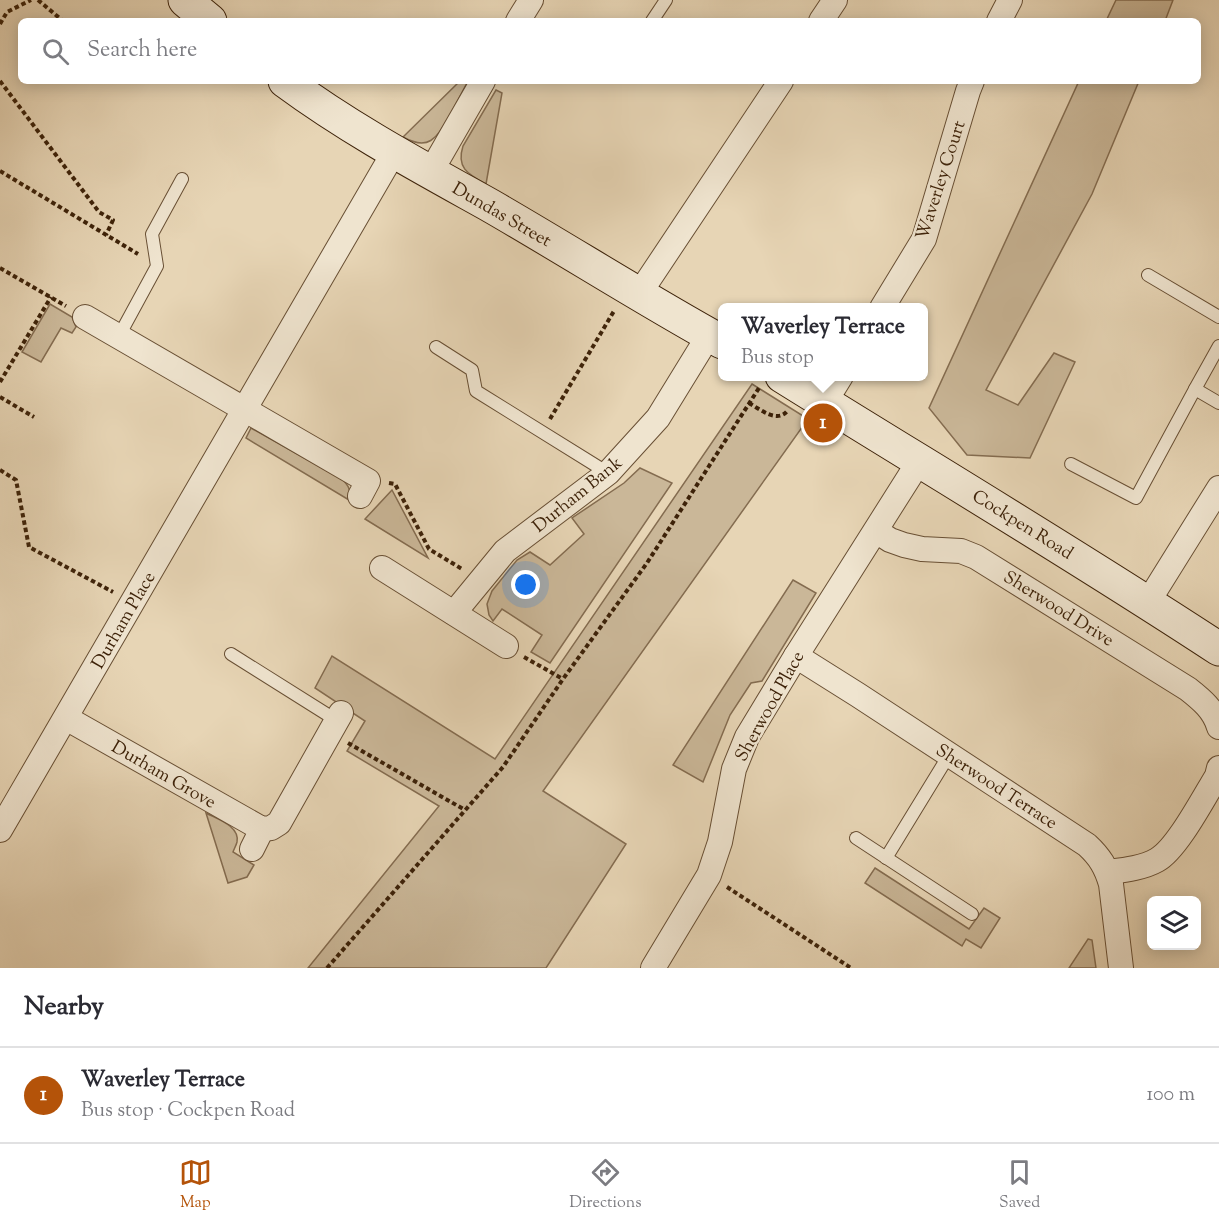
<!DOCTYPE html>
<html lang="en">
<head>
<meta charset="utf-8">
<style>
  :root { --surface:#fff; --page:#f2f2f3; --text:#2b2b33; --muted:#7c7c81; --line:#e1e1e2; --accent:#b45309 }
  body { margin:0; font-family:"Sorts Mill Goudy",serif; background:var(--page); color:var(--text) }
  .controls { position:absolute; right:18px; bottom:18px; display:grid; overflow:hidden; border-radius:9px; box-shadow:0 3px 15px #0003 }
  .controls button { width:54px; height:54px; display:grid; place-items:center; padding:0; border:0; border-bottom:2px solid var(--line); background:var(--surface); color:var(--text); font:30px sans-serif }
  .you { position:absolute; left:526px; top:585px; width:21px; height:21px; margin:-15px; border:4px solid #fff; border-radius:50%; background:#1a73e8; box-shadow:0 0 0 9px #1a73e833 }
  .badge { display:grid; place-items:center; width:39px; height:39px; border-radius:50%; background:var(--accent); color:#fff; font-size:20px; font-weight:700 }
  .pin { position:absolute; translate:-50% -50%; border:3px solid #fff; box-shadow:0 2px 6px #0006 }
  .popup { position:absolute; left:718px; top:303px; width:210px; height:78px; box-sizing:border-box; display:grid; place-content:center; border-radius:9px; background:var(--surface); filter:drop-shadow(0 2px 4px #0005); font-size:20px; white-space:nowrap; color:var(--muted) }
  .popup b { font-size:22px; color:var(--text) }
  .popup::after { content:''; position:absolute; left:50%; top:100%; margin-left:-12px; border:12px solid transparent; border-top-color:var(--surface) }
  .list { margin:0; padding:0; list-style:none }
  h2 { display:flex; justify-content:space-between; align-items:center; height:78px; margin:0; padding:0 24px; font-size:26px }
  h2 small { font-size:20px; font-weight:400; color:var(--muted) }
  .list li { display:grid; grid-template-columns:39px 1fr auto; gap:18px; align-items:center; box-sizing:border-box; height:96px; padding:0 24px; border-top:2px solid var(--line) }
  .list b { display:block; font-size:22px; white-space:nowrap }
  .list p { margin:0; font-size:20px; white-space:nowrap; color:var(--muted) }
  .list em { font-size:20px; font-style:normal; color:var(--muted) }
  .icon { flex:none; width:33px; height:33px; fill:none; stroke:currentColor; stroke-width:2; stroke-linecap:round; stroke-linejoin:round }
  .map { position:relative; flex:none; width:1219px; height:968px; overflow:hidden }
  .search { position:absolute; background:var(--surface); box-shadow:0 3px 15px #0003; left:18px; right:18px; top:18px; height:66px; display:flex; align-items:center; gap:15px; box-sizing:border-box; padding:0 21px; border-radius:9px; color:var(--muted); font-size:22px }
  .sheet { height:174px; background:var(--surface) }
  nav { display:flex; justify-content:space-around; align-items:center; box-sizing:border-box; height:84px; border-top:2px solid var(--line); background:var(--surface); font-size:16px; color:var(--muted) }
  nav a { display:grid; justify-items:center; gap:3px }
  nav .on { color:var(--accent) }
  .map>svg:first-child { display:block }
  .green { fill:#cab798; stroke:#846c50; stroke-width:1.5 }
  .lines { fill:none; stroke-linecap:round; stroke-linejoin:round }
  .service-casing { stroke:#684f34; stroke-width:14 }
  .minor-casing { stroke:#684f34; stroke-width:26 }
  .secondary-casing { stroke:#3d2209; stroke-width:35 }
  .path { stroke:#3d2209; stroke-width:4; stroke-dasharray:4.5 3; stroke-linecap:butt }
  .service { stroke:#efe4cf; stroke-width:12 }
  .minor { stroke:#efe4cf; stroke-width:24 }
  .secondary { stroke:#efe4cf; stroke-width:33 }
  .labels { text-anchor:middle; stroke-width:5; stroke-linejoin:round; paint-order:stroke }
  .street-label { font-size:18px; fill:#3d2209; stroke:#efe4cf }
</style>
</head>
<body>
<div class="map">
<svg width="1219" height="968" viewBox="0 0 1219 968">
  <rect width="100%" height="100%" fill="#e7d5b5"/>
  <filter id="stains"><feTurbulence type="fractalNoise" baseFrequency=".00333" numOctaves="4"/><feColorMatrix values="0 0 0 0 .2 0 0 0 0 .09 0 0 0 0 .02 0 0 0 .5 -.17"/></filter>
  <radialGradient id="worn" r=".72"><stop offset=".6" stop-color="#630" stop-opacity="0"/><stop offset="1" stop-color="#630" stop-opacity=".3"/></radialGradient>
  <g class="green">
    <path d="M 1116,0 L 1173,0 L 1165,21 L 1106,21 Z"/>
    <path d="M 460,81 L 468,81 C 462,92 456,104 450,115 C 437,137 430,152 403,137 Z"/>
    <path d="M 1079,81 L 1139,81 L 1092,194 L 986,390 L 1018,405 L 1054,353 L 1075,362 L 1030,458 L 967,455 L 929,408 Z"/>
    <path d="M 496,90 L 502,93 L 486,184 C 468,174 456,168 463,146 Z"/>
    <path d="M 50,304 L 72,317 L 76,327 L 72,333 L 61,328 L 41,362 L 22,352 Z"/>
    <path d="M 752,384 L 808,419 L 543,791 L 626,844 L 546,968 L 308,968 L 439,806 L 347,751 L 365,721 L 315,688 L 332,656 L 495,759 Z"/>
    <path d="M 251,428 L 342,479 C 349,486 351,490 349,500 L 246,438 Z"/>
    <path d="M 640,468 L 672,483 L 550,663 L 531,652 L 542,635 L 502,609 L 493,621 L 489,615 L 487,604 L 492,591 L 517,560 L 530,552 L 550,565 L 584,534 L 572,518 L 624,483 Z"/>
    <path d="M 392,490 L 428,558 L 365,519 Z"/>
    <path d="M 793,580 L 816,593 L 762,681 L 751,683 L 730,715 L 703,782 L 673,765 Z"/>
    <path d="M 206,813 C 217,819 240,826 237,842 C 236,846 234,849 233,852 L 254,865 L 247,877 L 228,883 Z"/>
    <path d="M 875,868 L 969,929 L 984,908 L 1000,918 L 981,948 L 966,939 L 962,946 L 865,883 Z"/>
    <path d="M 1088,939 L 1092,940 L 1096,968 L 1069,968 Z"/>
  </g>
  <g class="lines">
    <defs>
      <g id="service">
        <path d="M 652,21 L 666,0"/>
        <path d="M 1148,275 L 1219,317"/>
        <path d="M 119,336 L 157,266 L 152,234 L 182,179"/>
        <path d="M 1219,346 L 1195,389 L 1219,403"/>
        <path d="M 436,347 L 472,370 L 476,391 L 608,473"/>
        <path d="M 1071,464 L 1136,498 L 1195,389"/>
        <path d="M 231,654 L 336,720"/>
        <path d="M 856,838 L 972,914"/>
        <path d="M 886,858 L 949,755"/>
      </g>
      <g id="minor">
        <path d="M 518,21 L 531,0"/>
        <path d="M 821,21 L 835,0"/>
        <path d="M 999,21 L 1010,0"/>
        <path d="M 430,173 L 483,81"/>
        <path d="M 639,294 L 781,81"/>
        <path d="M 882,308 L 924,239 L 968,91 L 972,81"/>
        <path d="M 85,317 L 368,481 L 360,496"/>
        <path d="M 825,402 L 841,376"/>
        <path d="M 876,531 L 890,540 L 904,545 L 922,549 L 961,551 L 976,557 L 1188,689 C 1202,700 1214,710 1219,727"/>
        <path d="M 382,568 L 506,646"/>
        <path d="M 1148,602 L 1219,488"/>
        <path d="M 454,613 L 505,551 L 608,473 L 658,418 L 709,335"/>
        <path d="M 796,656 L 858,695 L 1087,845 C 1100,857 1106,867 1111,884 L 1121,968"/>
        <path d="M 66,718 L 262,829 L 271,828 L 279,823 L 341,713"/>
        <path d="M 0,830 L 394,152"/>
        <path d="M 252,849 L 262,829"/>
        <path d="M 1108,872 C 1124,870 1143,868 1157,860 C 1177,849 1204,797 1217,776 L 1219,768"/>
        <path d="M 653,968 L 709,875 L 720,842 L 734,769 L 747,737 L 796,656 L 920,460"/>
      </g>
      <g id="secondary">
        <path d="M 185,0 L 210,21"/>
        <path d="M 285,81 C 350,129 421,167 491,206 C 569,251 644,299 722,342"/>
        <path d="M 782,376 C 928,467 1076,555 1219,649"/>
      </g>
    </defs>
    <use href="#service" class="service-casing"/>
    <use href="#minor" class="minor-casing"/>
    <use href="#secondary" class="secondary-casing"/>
    <g class="path">
      <path d="M 38,0 L 63,21"/>
      <path d="M 0,24 L 7,12 L 31,0"/>
      <path d="M 0,81 L 99,212 L 113,220 L 106,235"/>
      <path d="M 0,171 L 138,254"/>
      <path d="M 0,268 L 66,306"/>
      <path d="M 0,382 L 51,297"/>
      <path d="M 0,397 L 34,417"/>
      <path d="M 749,403 C 761,410 778,424 788,410"/>
      <path d="M 550,419 L 614,311"/>
      <path d="M 0,470 L 16,480 L 29,547 L 113,592"/>
      <path d="M 389,483 L 395,484 L 429,549 L 462,569"/>
      <path d="M 524,657 L 563,679"/>
      <path d="M 348,743 L 465,810"/>
      <path d="M 727,887 L 851,968"/>
      <path d="M 327,968 L 503,767 L 563,679 L 647,563 L 759,388"/>
    </g>
    <use href="#service" class="service"/>
    <use href="#minor" class="minor"/>
    <use href="#secondary" class="secondary"/>
  </g>
  <g class="labels">
    <g class="street-label">
      <text transform="translate(940 180) rotate(-72)" y="6">Waverley Court</text>
      <text transform="translate(502 214) rotate(30)" y="6">Dundas Street</text>
      <text transform="translate(577 494) rotate(-39)" y="6">Durham Bank</text>
      <text transform="translate(1023 524) rotate(32)" y="6">Cockpen Road</text>
      <text transform="translate(1059 608) rotate(32)" y="6">Sherwood Drive</text>
      <text transform="translate(123 620) rotate(-60)" y="6">Durham Place</text>
      <text transform="translate(769 706) rotate(-61)" y="6">Sherwood Place</text>
      <text transform="translate(164 774) rotate(30)" y="6">Durham Grove</text>
      <text transform="translate(997 786) rotate(33)" y="6">Sherwood Terrace</text>
    </g>
  </g>
  <rect width="100%" height="100%" filter="url(#stains)"/>
  <rect width="100%" height="100%" fill="url(#worn)"/>
</svg>
<div class="controls">
<button><svg class="icon" aria-label="layers" viewBox="0 0 24 24"><path d="M12 4l9 5-9 5-9-5zM3 14l9 5 9-5"/></svg></button>
</div>
<div class="you"></div>
<div class="pin badge" style="left:823px;top:423px">1</div>
<div class="popup"><b>Waverley Terrace</b>Bus stop</div>
<div class="search"><svg class="icon" aria-label="search" viewBox="0 0 24 24"><circle cx="10" cy="10" r="6"/><path d="M15 15l6 6"/></svg>Search here</div>
</div>
<section class="sheet">
<h2>Nearby<small></small></h2>
<ul class="list">
<li><span class="badge">1</span><div><b>Waverley Terrace</b><p>Bus stop · Cockpen Road</p></div><em>100 m</em></li>
</ul>
</section>
<nav>
<a class="on"><svg class="icon" aria-label="map" viewBox="0 0 24 24"><path d="M3 6l6-2 6 2 6-2v14l-6 2-6-2-6 2zM9 4v14M15 6v14"/></svg>Map</a>
<a><svg class="icon" aria-label="directions" viewBox="0 0 24 24"><path d="M12 3l9 9-9 9-9-9zM9 14v-3h6M13 9l2 2-2 2"/></svg>Directions</a>
<a><svg class="icon" aria-label="saved" viewBox="0 0 24 24"><path d="M7 4h10v16l-5-4-5 4z"/></svg>Saved</a>
</nav>
</body>
</html>
